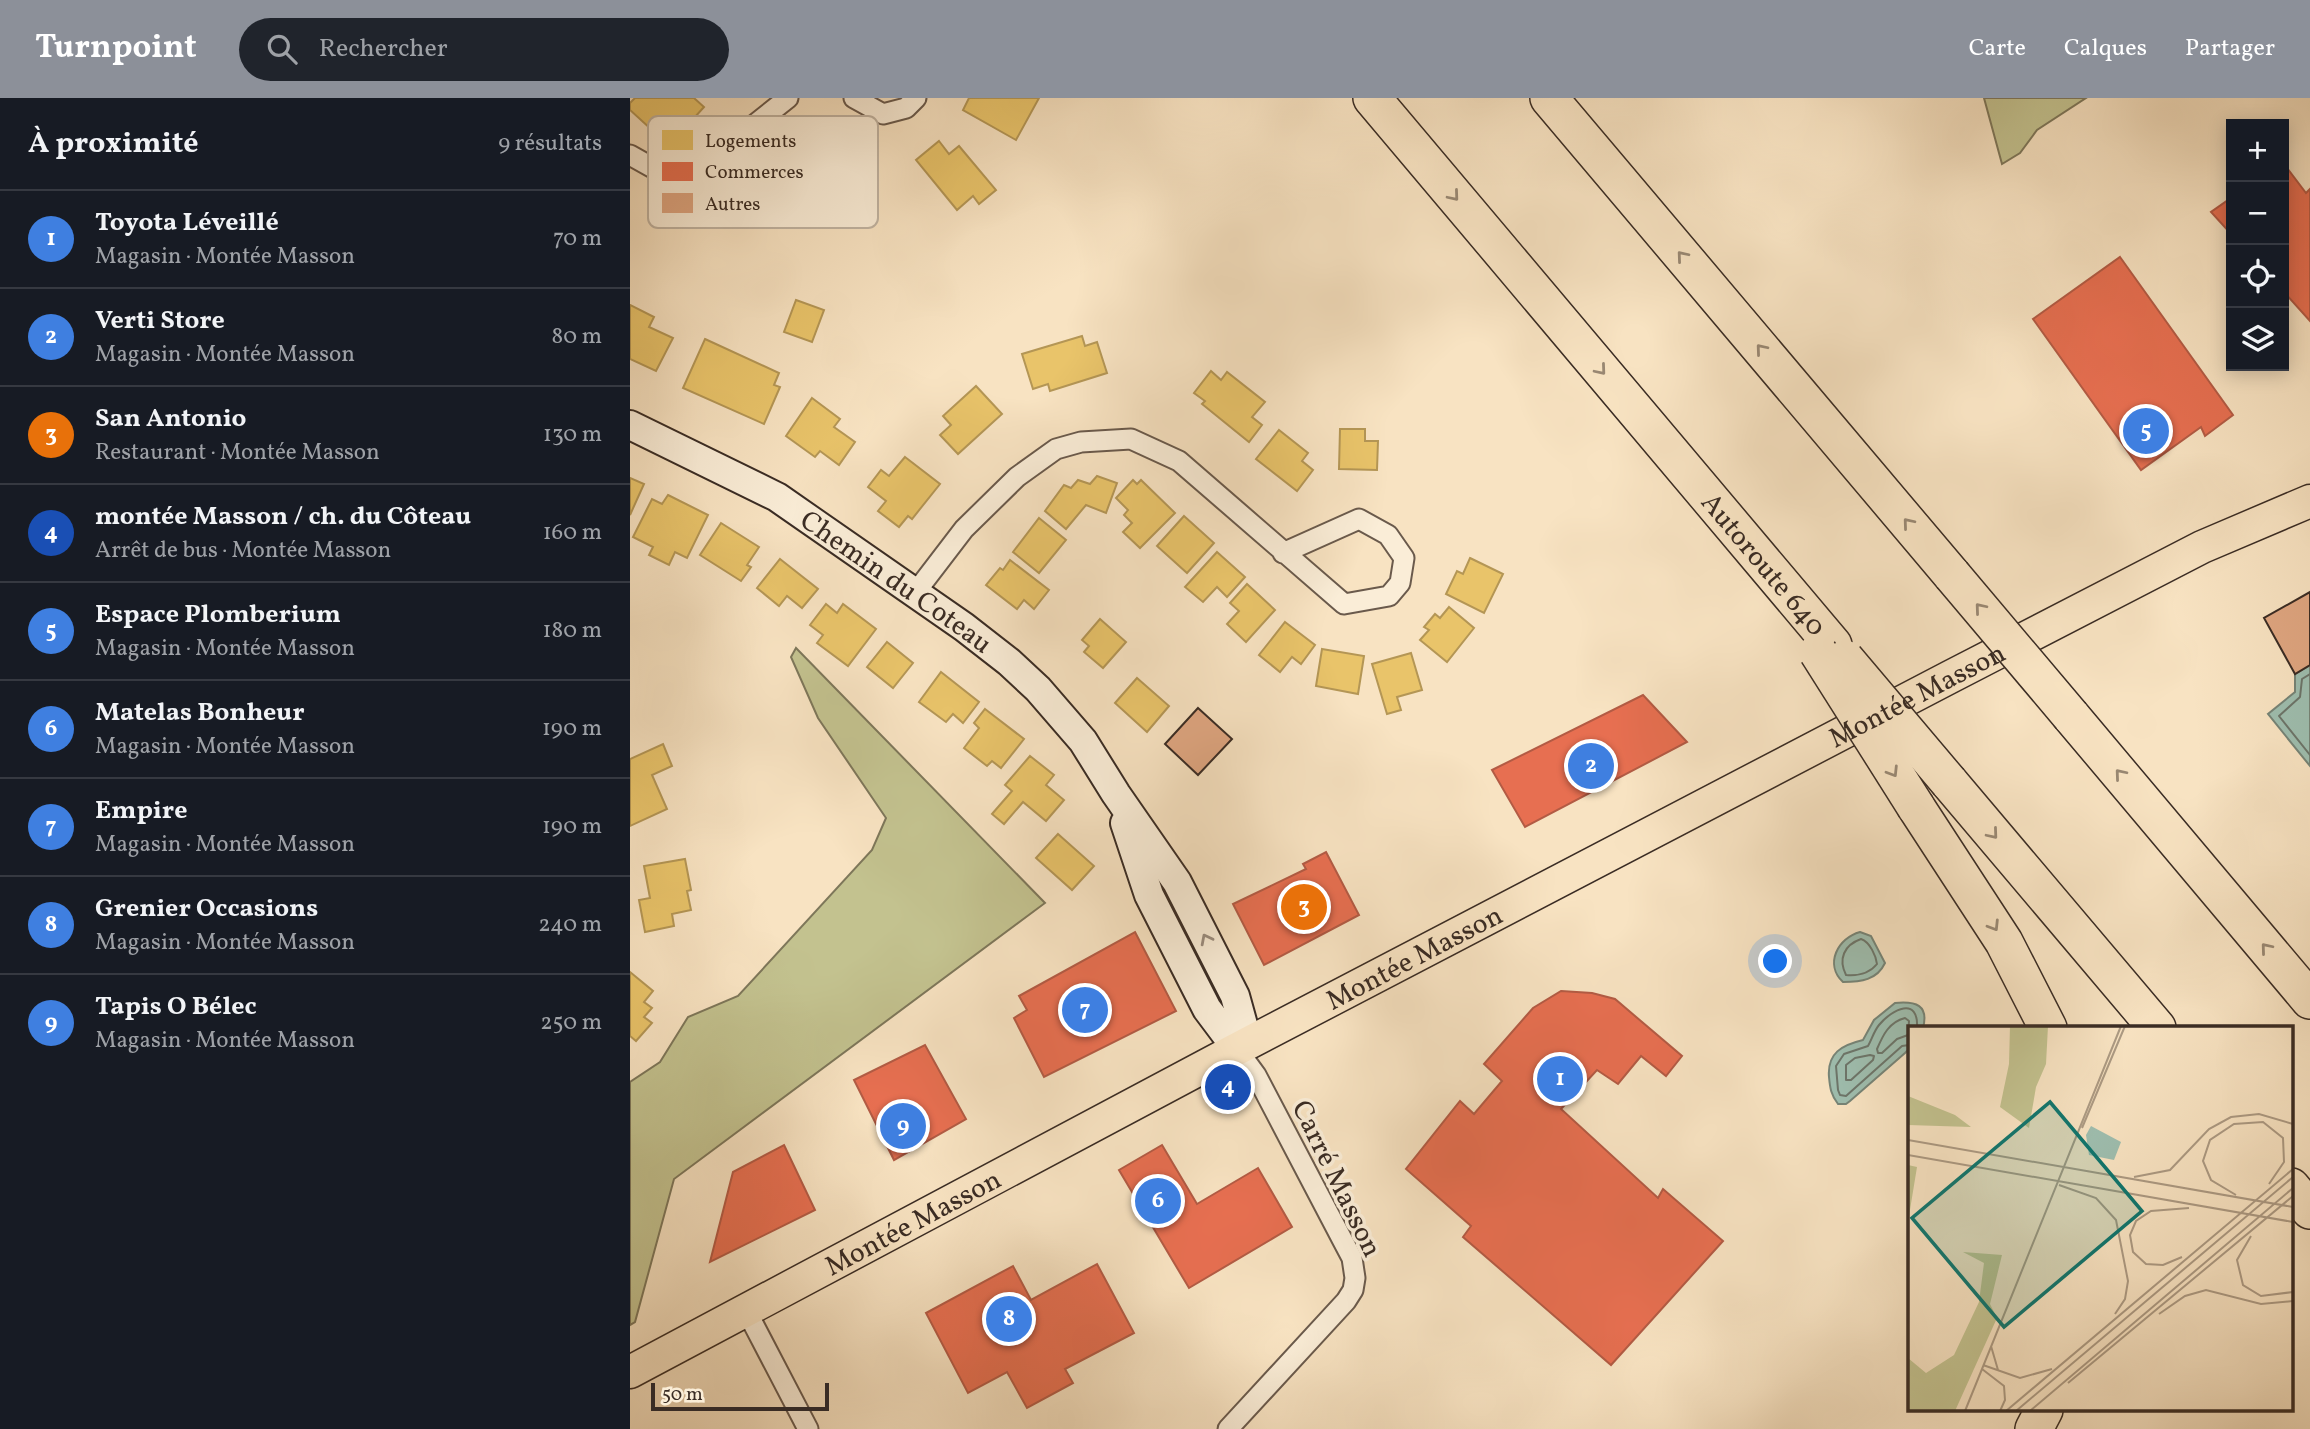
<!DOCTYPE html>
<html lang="fr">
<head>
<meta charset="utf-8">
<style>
  :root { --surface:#171b24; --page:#20242c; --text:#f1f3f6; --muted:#9ea1a6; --line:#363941; --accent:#8c9099 }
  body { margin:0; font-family:Vollkorn,serif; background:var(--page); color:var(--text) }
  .controls { position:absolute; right:21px; top:21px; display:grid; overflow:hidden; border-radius:0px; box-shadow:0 4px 18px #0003 }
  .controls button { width:63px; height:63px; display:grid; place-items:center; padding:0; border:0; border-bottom:2px solid var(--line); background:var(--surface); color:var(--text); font:35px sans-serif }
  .scale { position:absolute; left:21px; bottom:18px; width:178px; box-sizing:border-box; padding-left:7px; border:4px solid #3a2c24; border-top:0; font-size:19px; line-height:24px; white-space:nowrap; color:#3a2c24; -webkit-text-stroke:5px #faedd7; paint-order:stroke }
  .you { position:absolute; left:1146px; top:864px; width:24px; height:24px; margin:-18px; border:5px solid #fff; border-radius:50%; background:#1a73e8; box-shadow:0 0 0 10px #1a73e833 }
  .badge { display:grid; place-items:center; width:46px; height:46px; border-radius:50%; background:var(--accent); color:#fff; font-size:23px; font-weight:700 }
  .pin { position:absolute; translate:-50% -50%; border:4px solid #fff; box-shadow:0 2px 7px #0006 }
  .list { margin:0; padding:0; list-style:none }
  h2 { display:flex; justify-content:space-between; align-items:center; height:91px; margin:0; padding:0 28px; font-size:30px }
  h2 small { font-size:23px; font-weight:400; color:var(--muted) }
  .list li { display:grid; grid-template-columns:46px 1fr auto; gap:21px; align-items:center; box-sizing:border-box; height:98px; padding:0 28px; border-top:2px solid var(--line) }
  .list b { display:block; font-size:26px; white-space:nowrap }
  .list p { margin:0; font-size:23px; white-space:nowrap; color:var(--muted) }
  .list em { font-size:23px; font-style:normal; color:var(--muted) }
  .icon { flex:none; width:38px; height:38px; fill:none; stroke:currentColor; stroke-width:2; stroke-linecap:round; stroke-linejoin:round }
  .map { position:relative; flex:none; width:1680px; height:1331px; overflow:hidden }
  header { display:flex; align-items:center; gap:42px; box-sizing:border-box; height:98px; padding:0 35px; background:var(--accent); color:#fff }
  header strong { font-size:33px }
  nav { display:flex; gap:38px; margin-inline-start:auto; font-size:24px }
  .search { width:490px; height:63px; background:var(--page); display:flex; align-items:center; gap:18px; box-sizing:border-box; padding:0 24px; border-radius:38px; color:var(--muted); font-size:26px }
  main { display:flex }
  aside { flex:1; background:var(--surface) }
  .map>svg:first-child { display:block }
  .green { fill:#c3c28f; stroke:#7e775a; stroke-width:2 }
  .water { fill:#9ebeaf; stroke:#768477; stroke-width:2 }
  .homes { fill:#e9c46a; stroke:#b49655; stroke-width:2 }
  .shops { fill:#e76f51; stroke:#b35b44; stroke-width:2 }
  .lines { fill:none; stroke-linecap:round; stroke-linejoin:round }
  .shore { stroke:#6c756a; stroke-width:2 }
  .building { fill:#dfa681; stroke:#3a2c24; stroke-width:2 }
  .street-casing { stroke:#6a5a4c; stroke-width:23 }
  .secondary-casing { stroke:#3a2c24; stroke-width:32 }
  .primary-casing { stroke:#3a2c24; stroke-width:35 }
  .highway-casing { stroke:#3a2c24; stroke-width:40 }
  .street { stroke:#faedd7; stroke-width:19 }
  .secondary { stroke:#faedd7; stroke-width:28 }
  .primary { stroke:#f8e3c2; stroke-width:32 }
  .highway { stroke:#f8e3c2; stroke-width:37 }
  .highway-bridge-casing { stroke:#3a2c24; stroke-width:40; stroke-linecap:butt }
  .highway-bridge { stroke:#f8e3c2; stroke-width:37 }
  .oneway { stroke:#998873 }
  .oneway2 { stroke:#9a8c7e }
  .labels { text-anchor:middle; stroke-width:7; stroke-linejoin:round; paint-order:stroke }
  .street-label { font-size:28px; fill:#3a2c24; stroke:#faedd7 }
  .inset-road { fill:none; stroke:#ac9a83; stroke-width:2 }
  .view { fill:#0f766e; fill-opacity:0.15; stroke:#0f766e; stroke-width:3.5 }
  .inset-edge { fill:none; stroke:#3a2c24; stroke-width:3.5 }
  .key { fill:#faedd7; stroke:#c0b3a1; stroke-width:2 }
  .key-label { font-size:19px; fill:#3a2c24 }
</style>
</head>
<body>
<header>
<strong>Turnpoint</strong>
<div class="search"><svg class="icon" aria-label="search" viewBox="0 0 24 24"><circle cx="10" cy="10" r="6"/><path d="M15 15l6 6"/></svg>Rechercher</div>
<nav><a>Carte</a><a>Calques</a><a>Partager</a></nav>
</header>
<main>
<aside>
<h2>À proximité<small>9 résultats</small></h2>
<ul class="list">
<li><span class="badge" style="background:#3f7fe0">1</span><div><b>Toyota Léveillé</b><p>Magasin · Montée Masson</p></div><em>70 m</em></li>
<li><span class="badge" style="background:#3f7fe0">2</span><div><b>Verti Store</b><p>Magasin · Montée Masson</p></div><em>80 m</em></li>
<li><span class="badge" style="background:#e8710a">3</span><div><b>San Antonio</b><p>Restaurant · Montée Masson</p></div><em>130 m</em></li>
<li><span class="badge" style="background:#1a4fb4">4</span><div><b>montée Masson / ch. du Côteau</b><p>Arrêt de bus · Montée Masson</p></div><em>160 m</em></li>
<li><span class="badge" style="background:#3f7fe0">5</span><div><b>Espace Plomberium</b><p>Magasin · Montée Masson</p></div><em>180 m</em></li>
<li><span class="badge" style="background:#3f7fe0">6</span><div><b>Matelas Bonheur</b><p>Magasin · Montée Masson</p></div><em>190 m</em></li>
<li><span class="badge" style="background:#3f7fe0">7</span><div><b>Empire</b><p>Magasin · Montée Masson</p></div><em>190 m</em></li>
<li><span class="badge" style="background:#3f7fe0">8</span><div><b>Grenier Occasions</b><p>Magasin · Montée Masson</p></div><em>240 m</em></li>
<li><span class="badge" style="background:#3f7fe0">9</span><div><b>Tapis O Bélec</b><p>Magasin · Montée Masson</p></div><em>250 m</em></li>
</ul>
</aside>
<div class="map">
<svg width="1680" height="1331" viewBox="0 0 1680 1331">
  <rect width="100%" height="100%" fill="#f8e3c2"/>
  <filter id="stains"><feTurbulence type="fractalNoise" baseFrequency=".00286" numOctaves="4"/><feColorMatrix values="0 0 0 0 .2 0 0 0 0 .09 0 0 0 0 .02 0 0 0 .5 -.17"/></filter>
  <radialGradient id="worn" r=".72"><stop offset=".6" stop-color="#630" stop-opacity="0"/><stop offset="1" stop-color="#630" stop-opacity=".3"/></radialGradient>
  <g class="green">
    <path d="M 1354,0 L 1456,0 L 1407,32 L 1390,55 L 1372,66 Z"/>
    <path d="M 166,550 L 415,805 L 44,1081 L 5,1224 L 0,1227 L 0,984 L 30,964 L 58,919 L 108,898 L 242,752 L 256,720 L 188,620 L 161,559 Z"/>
  </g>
  <g class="water">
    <path d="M 1680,567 L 1680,668 L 1638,616 L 1665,594 L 1665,576 Z"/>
    <path d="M 1230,834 L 1241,838 L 1255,865 C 1247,882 1231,884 1213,884 C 1194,866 1208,840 1230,834 Z"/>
    <path d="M 1265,905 C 1286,903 1299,907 1293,930 L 1279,930 L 1279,951 L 1275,955 L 1220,1003 L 1216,1006 L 1208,1006 C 1201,997 1200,990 1199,979 C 1197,955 1212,947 1233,942 L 1244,922 Z"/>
  </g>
  <g class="homes">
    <path d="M 5,0 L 64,0 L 74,9 L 56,29 L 51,25 L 34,43 L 0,12 L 0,5 Z"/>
    <path d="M 339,0 L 409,0 L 386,42 L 333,12 Z"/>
    <path d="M 309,43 L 319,56 L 329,48 L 366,92 L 349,106 L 343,98 L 327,112 L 286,62 Z"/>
    <path d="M 166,202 L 194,212 L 182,244 L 154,234 Z"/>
    <path d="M 0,207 L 24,219 L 19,229 L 43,240 L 26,273 L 0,261 Z"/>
    <path d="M 452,238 L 455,248 L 467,244 L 477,275 L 420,293 L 418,286 L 403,291 L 392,256 Z"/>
    <path d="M 75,241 L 149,275 L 144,287 L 150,289 L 134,326 L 53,290 Z"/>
    <path d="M 581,273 L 591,282 L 597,274 L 635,304 L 622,319 L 632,327 L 619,344 L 572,306 L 575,303 L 564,295 Z"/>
    <path d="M 346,288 L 372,316 L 328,356 L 310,337 L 321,327 L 313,318 Z"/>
    <path d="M 182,300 L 210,321 L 204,329 L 225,344 L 209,367 L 190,353 L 185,359 L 156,338 Z"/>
    <path d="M 710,331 L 735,331 L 735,343 L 748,343 L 747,372 L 709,371 Z"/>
    <path d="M 649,332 L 678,355 L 672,363 L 683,372 L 667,393 L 626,361 Z"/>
    <path d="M 275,359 L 310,386 L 282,421 L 278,418 L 269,429 L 248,413 L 256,403 L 238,389 L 251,372 L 259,378 Z"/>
    <path d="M 467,378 L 487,385 L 476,415 L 456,407 L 436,431 L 415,413 L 434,387 L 441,390 L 448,382 L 460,386 Z"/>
    <path d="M 0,380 L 14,386 L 0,417 Z"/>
    <path d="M 503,382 L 507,386 L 511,382 L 545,415 L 510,450 L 493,434 L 502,425 L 494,417 L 498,412 L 486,400 Z"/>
    <path d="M 38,397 L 78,417 L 57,460 L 45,454 L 39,467 L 19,457 L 23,449 L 3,439 L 22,401 L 32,406 Z"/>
    <path d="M 554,418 L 584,445 L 557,475 L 527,448 Z"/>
    <path d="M 409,420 L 436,442 L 409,475 L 383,454 Z"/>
    <path d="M 91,425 L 129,449 L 117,467 L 121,469 L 111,483 L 70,457 Z"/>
    <path d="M 587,454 L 615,479 L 597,499 L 587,489 L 573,504 L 555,489 Z"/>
    <path d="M 840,460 L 873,476 L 854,515 L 816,496 L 827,473 L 833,476 Z"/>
    <path d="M 150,461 L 188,491 L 172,510 L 157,498 L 149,508 L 127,490 Z"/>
    <path d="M 380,462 L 419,492 L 404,511 L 394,502 L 387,511 L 356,487 L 370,470 L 373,472 Z"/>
    <path d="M 617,486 L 645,512 L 616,544 L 597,526 L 609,513 L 600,505 Z"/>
    <path d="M 196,506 L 207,515 L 213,506 L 246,531 L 218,568 L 187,545 L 193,537 L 180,527 Z"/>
    <path d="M 819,509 L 844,530 L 817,564 L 790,542 L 799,532 L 794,529 L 805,516 L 810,520 Z"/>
    <path d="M 470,521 L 496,544 L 473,570 L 454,554 L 459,548 L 452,542 Z"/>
    <path d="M 655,524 L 685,547 L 671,566 L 662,559 L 650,574 L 629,557 Z"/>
    <path d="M 257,544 L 283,565 L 263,590 L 237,569 Z"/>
    <path d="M 692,551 L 734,558 L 728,596 L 686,588 Z"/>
    <path d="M 781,555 L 792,592 L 767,599 L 771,612 L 757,616 L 742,566 Z"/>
    <path d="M 311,574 L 349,604 L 333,625 L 323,616 L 316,624 L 289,604 Z"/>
    <path d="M 507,580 L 539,608 L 517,634 L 485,605 Z"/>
    <path d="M 355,611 L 394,641 L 371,670 L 362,663 L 357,668 L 334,650 L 349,630 L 344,625 Z"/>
    <path d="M 33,646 L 42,668 L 22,677 L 37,711 L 0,728 L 0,661 Z"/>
    <path d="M 400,658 L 424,677 L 416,687 L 434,702 L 416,723 L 393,704 L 374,726 L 362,716 L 382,693 L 375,687 Z"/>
    <path d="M 428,736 L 464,768 L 442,792 L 406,760 Z"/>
    <path d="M 55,761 L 61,792 L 57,793 L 61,812 L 42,816 L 44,828 L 15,834 L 9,802 L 20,800 L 14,768 Z"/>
    <path d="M 0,874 L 23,893 L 14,904 L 22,910 L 14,919 L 22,925 L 6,943 L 0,938 Z"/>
  </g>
  <g class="shops">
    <path d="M 1654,66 L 1676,95 L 1680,91 L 1680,223 L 1654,194 Z"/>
    <path d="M 1601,100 L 1601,136 L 1581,114 Z"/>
    <path d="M 1490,159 L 1603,317 L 1575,338 L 1571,329 L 1511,372 L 1403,221 Z"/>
    <path d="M 1013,597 L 1057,644 L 895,729 L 862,672 Z"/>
    <path d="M 696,754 L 729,817 L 634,867 L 603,806 L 676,771 L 673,766 Z"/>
    <path d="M 505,834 L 546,913 L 414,979 L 384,920 L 397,912 L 389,898 Z"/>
    <path d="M 931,893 L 962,895 L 985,901 L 1052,958 L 1036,978 L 1011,958 L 988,986 L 967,972 L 931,1011 L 1028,1100 L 1033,1091 L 1093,1143 L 981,1267 L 833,1139 L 841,1128 L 776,1071 L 830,1003 L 844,1016 L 872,983 L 854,966 L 903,910 Z"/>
    <path d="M 295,947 L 336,1021 L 264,1062 L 224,982 Z"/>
    <path d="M 154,1047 L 185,1112 L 80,1164 L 103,1074 Z"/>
    <path d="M 532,1047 L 567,1106 L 628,1070 L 662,1129 L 559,1190 L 489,1072 Z"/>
    <path d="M 467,1166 L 504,1235 L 435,1271 L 443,1285 L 397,1310 L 377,1274 L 338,1295 L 296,1215 L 383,1168 L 401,1202 Z"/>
  </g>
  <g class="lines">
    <g class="shore">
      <path d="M 1680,576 L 1672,581 L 1670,599 L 1649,618 L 1680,657"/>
      <path d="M 1231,841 C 1240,844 1246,858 1247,866 C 1239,876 1228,878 1216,877 C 1208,861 1214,847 1231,841 Z"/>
      <path d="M 1275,920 L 1279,923 L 1278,937 L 1267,941 L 1252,955 L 1248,955 L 1247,951 C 1253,937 1259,924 1275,920 Z"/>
      <path d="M 1279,947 L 1272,948 L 1216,998 L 1210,997 L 1208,992 L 1206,968 L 1214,956 L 1238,948 C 1242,941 1244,933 1249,927 C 1262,911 1289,898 1287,930"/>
      <path d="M 1240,957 L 1244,958 L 1243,962 L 1221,982 L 1216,982 L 1216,967 L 1225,960 Z"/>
    </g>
  </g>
  <g class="building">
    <path d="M 1680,494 L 1680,567 L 1665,576 L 1634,520 Z"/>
    <path d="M 568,610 L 602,641 L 568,677 L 535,646 Z"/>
  </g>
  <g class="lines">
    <defs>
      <g id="street">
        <path d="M 224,0 L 253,16 L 276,10 L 286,0"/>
        <path d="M 0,57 L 32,75 L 70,70 L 158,0"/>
        <path d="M 285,495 L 334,431 L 387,379 L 426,351 L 451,344 L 501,341 L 549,363 L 714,506 L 759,498 L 770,485 L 774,460 L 758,437 L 729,421 L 653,455"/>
        <path d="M 116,1212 L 178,1331"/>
        <path d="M 598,1331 L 716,1203 L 723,1192 L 725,1180 L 722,1160 L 713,1143 L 626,977 L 607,951"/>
      </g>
      <g id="secondary">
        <path id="s1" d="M 0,327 L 147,399 L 334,529 L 379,564 L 408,591 L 453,643 L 486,696 L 547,784 L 605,898 L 618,945"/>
        <path d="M 495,725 L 519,797 L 577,911 L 607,951"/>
      </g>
      <g id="primary">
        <path id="s2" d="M 0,1274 L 607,951 L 1320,579 L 1572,449 L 1680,403"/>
      </g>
      <g id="highway">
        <path id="s3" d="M 742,0 L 1203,547"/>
        <path d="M 919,0 L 1322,477"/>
        <path d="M 1441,618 L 1680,902"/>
        <path d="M 1319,684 L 1527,930"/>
        <path d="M 1286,709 L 1374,844 L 1418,930"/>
        <path d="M 1661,1089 L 1680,1112"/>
        <path d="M 1404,1331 L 1414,1312"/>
      </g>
    </defs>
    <use href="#street" class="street-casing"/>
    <use href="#secondary" class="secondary-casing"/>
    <use href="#primary" class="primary-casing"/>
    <use href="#highway" class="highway-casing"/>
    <use href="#street" class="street"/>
    <use href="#secondary" class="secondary"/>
    <use href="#primary" class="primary"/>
    <use href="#highway" class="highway"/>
    <defs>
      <g id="highway-bridge">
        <path d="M 1322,477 L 1441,618"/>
        <path d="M 1188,554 L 1286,709"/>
        <path d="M 1215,561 L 1319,684"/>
      </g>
    </defs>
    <use href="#highway-bridge" class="highway-bridge-casing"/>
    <use href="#highway-bridge" class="highway-bridge"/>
  </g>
  <defs><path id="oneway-chevron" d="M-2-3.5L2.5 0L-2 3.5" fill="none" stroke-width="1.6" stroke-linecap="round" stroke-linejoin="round" transform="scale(1.75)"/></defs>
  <g class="oneway">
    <use href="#oneway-chevron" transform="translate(824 98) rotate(50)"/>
    <use href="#oneway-chevron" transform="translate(1052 158) rotate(-130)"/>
    <use href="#oneway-chevron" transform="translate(1131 251) rotate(-130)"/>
    <use href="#oneway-chevron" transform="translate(971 272) rotate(50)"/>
    <use href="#oneway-chevron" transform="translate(1278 425) rotate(-130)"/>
    <use href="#oneway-chevron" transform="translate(1350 510) rotate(-130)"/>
    <use href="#oneway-chevron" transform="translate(1263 674) rotate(58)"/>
    <use href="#oneway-chevron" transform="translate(1490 676) rotate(-130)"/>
    <use href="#oneway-chevron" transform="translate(1363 736) rotate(50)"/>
    <use href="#oneway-chevron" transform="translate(1364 828) rotate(58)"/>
    <use href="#oneway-chevron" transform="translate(1636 850) rotate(-130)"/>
  </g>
  <use class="oneway2" href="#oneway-chevron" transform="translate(576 841) rotate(-117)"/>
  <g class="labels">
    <g class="street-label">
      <text dy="10" stroke="none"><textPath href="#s3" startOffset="609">Autoroute 640</textPath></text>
      <text dy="10" stroke="none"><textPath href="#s1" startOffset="310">Chemin du Coteau</textPath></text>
      <text dy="10" stroke="none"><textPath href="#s2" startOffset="1454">Montée Masson</textPath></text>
      <text dy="10" stroke="none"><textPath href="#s2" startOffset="887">Montée Masson</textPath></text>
      <text transform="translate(708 1080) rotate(64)" y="10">Carré Masson</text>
      <text dy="10" stroke="none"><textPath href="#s2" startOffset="320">Montée Masson</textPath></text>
    </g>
  </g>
  <g transform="translate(1278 928)">
    <rect width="385" height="385" fill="#f8e3c2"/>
    <path d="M 102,0 L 140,0 L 138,38 L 128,61 L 121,102 L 92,81 L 101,38 ZM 0,70 L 47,89 L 63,101 L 0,99 ZM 0,139 L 9,141 L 0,196 ZM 55,226 L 94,229 L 82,278 L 89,292 L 47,385 L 0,385 L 0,332 L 18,347 L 46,329 L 71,276 L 76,237 Z" fill="#c3c28f"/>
    <path d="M 183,100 L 213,116 L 206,134 L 181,129 L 178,109 Z" fill="#9ebeaf"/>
    <path class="inset-road" d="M 174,102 L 217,0M 0,114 L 385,181M 0,129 L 385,196M 226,151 L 262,144 L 301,103 L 323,91 L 351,88 L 385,98M 151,159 L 188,172 L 208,194 L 220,255 L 217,273 L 207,288M 328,169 L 303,154 L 295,135 L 302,114 L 326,98 L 355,96 L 375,112 L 376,136 L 361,158M 343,210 L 329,234 L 335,259 L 353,270 L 385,266M 274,231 L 255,239 L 238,238 L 225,226 L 222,209 L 228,195 L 243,185 L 281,182M 251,288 L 277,270 L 298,264 L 353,278 L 385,275M 83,320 L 90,344M 75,339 L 112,352 L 144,343M 74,343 L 96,360 L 97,374 L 92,385M 160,357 L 385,170M 57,385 L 213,0M 98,385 L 385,143M 108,385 L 385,151M 122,385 L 385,162"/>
    <path class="view" d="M 142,76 L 234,185 L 96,301 L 4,192 Z"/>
    <rect width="385" height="385" class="inset-edge"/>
  </g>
  <rect x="18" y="18" width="230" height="112" rx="10" class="key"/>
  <rect x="32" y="32" width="31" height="20" fill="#e9c46a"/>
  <rect x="32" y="64" width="31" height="19" fill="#e76f51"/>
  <rect x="32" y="95" width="31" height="20" fill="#dfa681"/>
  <g class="key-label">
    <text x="75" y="49">Logements</text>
    <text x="75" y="80">Commerces</text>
    <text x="75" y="112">Autres</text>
  </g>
  <rect width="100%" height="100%" filter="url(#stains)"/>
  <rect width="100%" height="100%" fill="url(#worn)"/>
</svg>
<div class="controls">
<button>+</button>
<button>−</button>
<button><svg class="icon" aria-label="locate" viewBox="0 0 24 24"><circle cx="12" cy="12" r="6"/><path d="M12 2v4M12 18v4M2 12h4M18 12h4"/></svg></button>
<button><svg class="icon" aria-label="layers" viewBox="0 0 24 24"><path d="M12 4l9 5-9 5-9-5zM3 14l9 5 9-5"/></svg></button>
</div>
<div class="scale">50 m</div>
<div class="you"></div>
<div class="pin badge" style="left:930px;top:981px;background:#3f7fe0">1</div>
<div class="pin badge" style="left:961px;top:668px;background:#3f7fe0">2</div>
<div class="pin badge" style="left:674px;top:809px;background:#e8710a">3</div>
<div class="pin badge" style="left:598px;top:989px;background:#1a4fb4">4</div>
<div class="pin badge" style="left:1516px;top:333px;background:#3f7fe0">5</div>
<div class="pin badge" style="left:528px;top:1103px;background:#3f7fe0">6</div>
<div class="pin badge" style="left:455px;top:912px;background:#3f7fe0">7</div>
<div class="pin badge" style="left:379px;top:1221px;background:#3f7fe0">8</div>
<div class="pin badge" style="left:273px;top:1028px;background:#3f7fe0">9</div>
</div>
</main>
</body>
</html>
